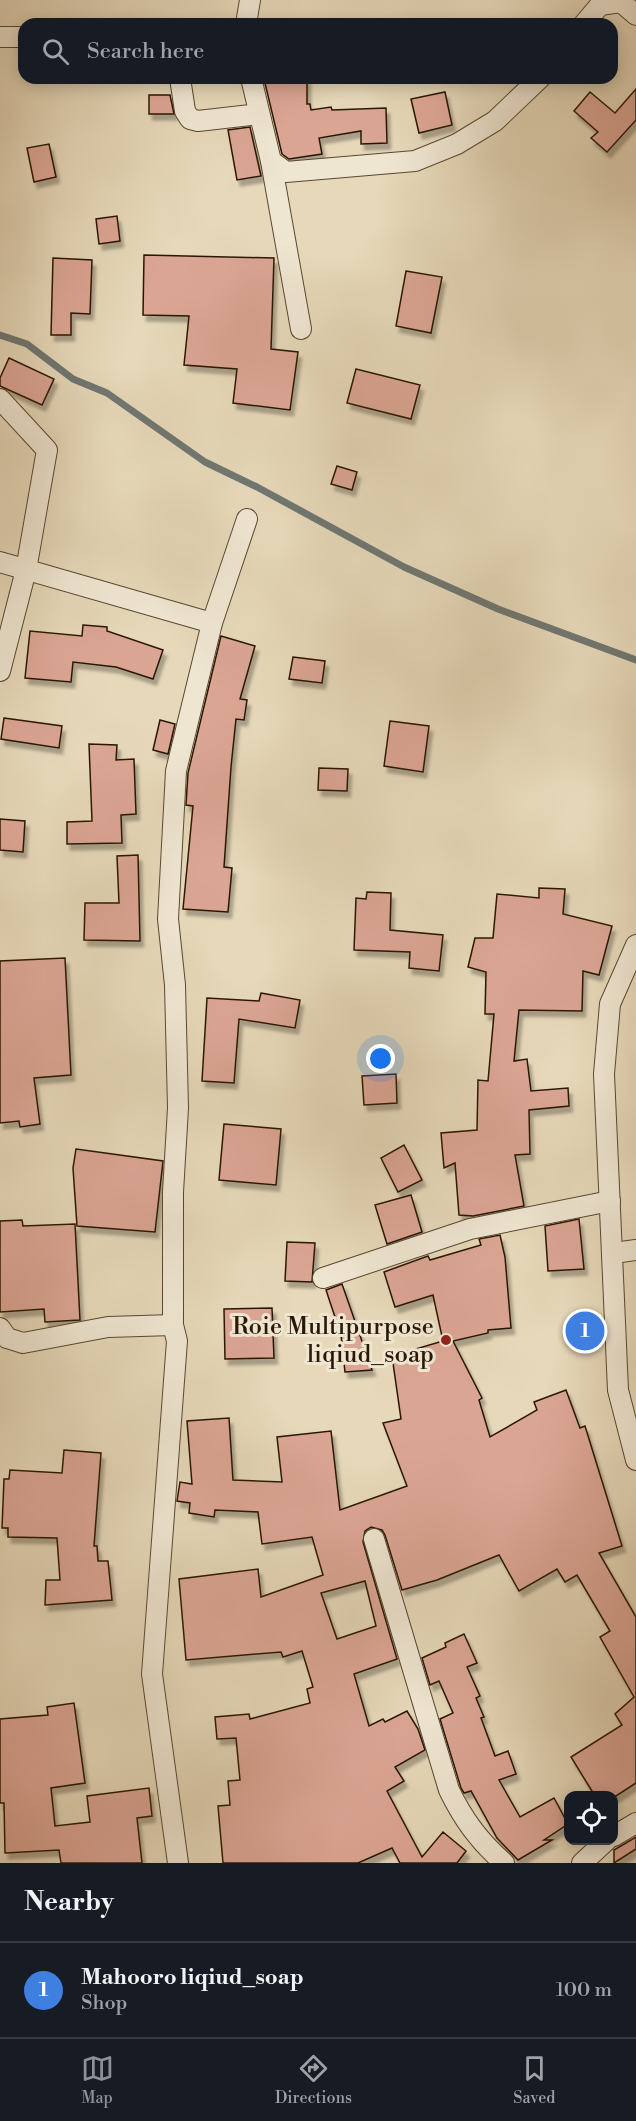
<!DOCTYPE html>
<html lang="en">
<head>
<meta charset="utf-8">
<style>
  :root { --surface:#171b24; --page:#242831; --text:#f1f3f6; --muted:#9ea1a6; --line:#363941; --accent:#8c9099 }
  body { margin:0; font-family:"Libre Bodoni",serif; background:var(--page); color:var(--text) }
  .controls { position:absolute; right:18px; bottom:18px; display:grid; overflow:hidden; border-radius:12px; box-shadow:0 3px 15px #0003 }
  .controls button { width:54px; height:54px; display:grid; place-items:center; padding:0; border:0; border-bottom:2px solid var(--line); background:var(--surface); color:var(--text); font:30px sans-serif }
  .you { position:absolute; left:381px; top:1059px; width:21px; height:21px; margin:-15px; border:4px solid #fff; border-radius:50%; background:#1a73e8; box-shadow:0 0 0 9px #1a73e833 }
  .badge { display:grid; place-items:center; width:39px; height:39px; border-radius:50%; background:var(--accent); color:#fff; font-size:20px; font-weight:700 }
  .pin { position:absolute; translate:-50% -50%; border:3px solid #fff; box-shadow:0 2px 6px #0006 }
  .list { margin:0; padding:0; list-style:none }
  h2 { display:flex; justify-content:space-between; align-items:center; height:78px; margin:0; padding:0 24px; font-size:26px }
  h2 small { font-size:20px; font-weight:400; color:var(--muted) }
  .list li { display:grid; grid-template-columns:39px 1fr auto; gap:18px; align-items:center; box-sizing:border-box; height:96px; padding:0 24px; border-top:2px solid var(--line) }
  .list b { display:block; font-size:22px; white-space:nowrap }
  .list p { margin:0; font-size:20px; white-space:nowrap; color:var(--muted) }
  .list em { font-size:20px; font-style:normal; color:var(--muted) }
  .icon { flex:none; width:33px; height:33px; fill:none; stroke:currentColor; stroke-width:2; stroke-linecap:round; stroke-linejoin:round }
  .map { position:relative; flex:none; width:636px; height:1863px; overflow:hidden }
  .search { position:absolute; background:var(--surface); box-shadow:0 3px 15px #0003; left:18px; right:18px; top:18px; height:66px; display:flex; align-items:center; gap:15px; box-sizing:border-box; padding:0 21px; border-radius:18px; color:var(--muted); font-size:22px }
  .sheet { height:174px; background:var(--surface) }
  nav { display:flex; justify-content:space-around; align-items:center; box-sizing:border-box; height:84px; border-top:2px solid var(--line); background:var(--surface); font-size:16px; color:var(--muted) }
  nav a { display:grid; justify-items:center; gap:3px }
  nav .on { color:var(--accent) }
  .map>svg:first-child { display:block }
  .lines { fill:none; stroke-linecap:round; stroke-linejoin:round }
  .stream { stroke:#6f7772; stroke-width:7 }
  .building { fill:#dba594; stroke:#2a1804; stroke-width:1.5; fill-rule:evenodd; filter:url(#shadow) }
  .minor-casing { stroke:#594831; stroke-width:22 }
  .minor { stroke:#efe6d2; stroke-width:20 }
  .poi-dot { fill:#8f2418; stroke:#efe6d2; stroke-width:2 }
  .labels { text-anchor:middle; stroke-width:6; stroke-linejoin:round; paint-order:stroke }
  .poi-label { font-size:24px; fill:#2a1804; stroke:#efe6d2; text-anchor:end }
</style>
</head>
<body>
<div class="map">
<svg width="636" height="1863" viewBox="0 0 636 1863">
  <defs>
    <filter id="shadow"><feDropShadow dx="3.5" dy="6" stdDeviation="1.5" flood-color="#0004"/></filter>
  </defs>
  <rect width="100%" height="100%" fill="#e6d8b9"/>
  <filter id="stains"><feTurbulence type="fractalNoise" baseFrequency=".00333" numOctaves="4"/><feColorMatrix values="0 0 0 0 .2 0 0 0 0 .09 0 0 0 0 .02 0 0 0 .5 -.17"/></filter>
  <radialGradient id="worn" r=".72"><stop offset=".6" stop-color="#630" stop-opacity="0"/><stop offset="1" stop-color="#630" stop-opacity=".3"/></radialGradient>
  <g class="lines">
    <path class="stream" d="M 0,335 L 27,344 L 73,379 L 107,393 L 205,462 L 257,487 L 404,567 L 498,609 L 636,660"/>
  </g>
  <g class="building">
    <path d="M 307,78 L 307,104 L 310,104 L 311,110 L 331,107 L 332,110 L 386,108 L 387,143 L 361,144 L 361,131 L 319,138 L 322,154 L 289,159 L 282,154 L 264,79 Z"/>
    <path d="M 636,89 L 636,120 L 607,152 L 591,138 L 598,132 L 574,111 L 590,92 L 615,113 Z"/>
    <path d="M 445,92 L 452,125 L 419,133 L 411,99 Z"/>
    <path d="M 149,95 L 170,95 L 174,114 L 149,114 Z"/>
    <path d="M 250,127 L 261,176 L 237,180 L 228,130 Z"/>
    <path d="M 49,144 L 56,177 L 34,182 L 27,148 Z"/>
    <path d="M 117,216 L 120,241 L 99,244 L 96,219 Z"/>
    <path d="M 144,255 L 274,258 L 271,349 L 298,352 L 290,410 L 233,403 L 237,369 L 184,365 L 189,316 L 143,315 Z"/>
    <path d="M 53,258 L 92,260 L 90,314 L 71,313 L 71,335 L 51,335 Z"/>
    <path d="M 406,271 L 442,277 L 431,333 L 396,326 Z"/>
    <path d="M 9,358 L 54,379 L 42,405 L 0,386 L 0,378 Z"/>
    <path d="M 356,369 L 420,385 L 411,419 L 347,403 Z"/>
    <path d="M 337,466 L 357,472 L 352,490 L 331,484 Z"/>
    <path d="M 83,625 L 107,627 L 107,631 L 163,650 L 153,679 L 116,667 L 73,662 L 71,682 L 25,678 L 30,631 L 82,636 Z"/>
    <path d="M 221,636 L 255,646 L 240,699 L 247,700 L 244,720 L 236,719 L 231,767 L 224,867 L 232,868 L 228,912 L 183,909 L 193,806 L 186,805 L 188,773 Z"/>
    <path d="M 293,657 L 325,661 L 322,683 L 289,679 Z"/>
    <path d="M 4,718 L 62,726 L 59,748 L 1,739 Z"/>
    <path d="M 160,720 L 175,724 L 168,754 L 153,750 Z"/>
    <path d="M 390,721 L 429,726 L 423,772 L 384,766 Z"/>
    <path d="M 89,744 L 117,745 L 116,760 L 134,759 L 136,814 L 121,815 L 122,843 L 67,844 L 67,822 L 92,821 Z"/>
    <path d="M 319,768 L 348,769 L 347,791 L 318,790 Z"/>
    <path d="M 0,819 L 25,821 L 23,852 L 0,850 Z"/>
    <path d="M 138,855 L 140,941 L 84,940 L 85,903 L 119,903 L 117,856 Z"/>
    <path d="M 539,888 L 565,889 L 563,914 L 612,926 L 599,975 L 583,971 L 582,1011 L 519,1010 L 514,1061 L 527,1059 L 531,1091 L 568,1088 L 569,1106 L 529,1110 L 530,1154 L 515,1155 L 524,1206 L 473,1216 L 459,1215 L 455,1163 L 444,1168 L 441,1133 L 477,1130 L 478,1080 L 488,1081 L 494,1014 L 485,1014 L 486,972 L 468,967 L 475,938 L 493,938 L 497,894 L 539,898 Z"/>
    <path d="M 367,892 L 391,893 L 390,930 L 443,935 L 439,971 L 409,968 L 410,952 L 354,950 L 356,898 L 366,899 Z"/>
    <path d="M 65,958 L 71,1075 L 34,1078 L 40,1124 L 20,1127 L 19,1121 L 0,1123 L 0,961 Z"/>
    <path d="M 261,993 L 300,1000 L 295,1028 L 239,1019 L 234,1083 L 202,1081 L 207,998 L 259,1001 Z"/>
    <path d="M 396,1074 L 397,1103 L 364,1105 L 362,1076 Z"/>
    <path d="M 224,1124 L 281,1129 L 276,1185 L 219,1180 Z"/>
    <path d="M 404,1145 L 422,1180 L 398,1192 L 381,1158 Z"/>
    <path d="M 76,1149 L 163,1161 L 155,1232 L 77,1226 L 73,1168 Z"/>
    <path d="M 411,1195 L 422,1232 L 387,1244 L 375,1205 Z"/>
    <path d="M 579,1219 L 584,1269 L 548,1271 L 545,1226 Z"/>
    <path d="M 22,1220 L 23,1226 L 75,1224 L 80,1320 L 45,1322 L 44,1309 L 0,1312 L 0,1221 Z"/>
    <path d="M 500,1235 L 505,1257 L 511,1328 L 488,1330 L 488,1333 L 453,1341 L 482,1398 L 479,1400 L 490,1437 L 537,1410 L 534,1402 L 566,1390 L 580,1428 L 585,1426 L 622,1546 L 599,1553 L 636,1617 L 636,1783 L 616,1796 L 595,1796 L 571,1757 L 622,1725 L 615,1714 L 634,1697 L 600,1637 L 610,1631 L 577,1575 L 565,1582 L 557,1569 L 519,1591 L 499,1555 L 437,1580 L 402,1590 L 385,1535 L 382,1530 L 371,1527 L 365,1531 L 363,1542 L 397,1659 L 354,1674 L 369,1726 L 383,1719 L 385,1722 L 407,1711 L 418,1729 L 425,1750 L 395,1767 L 404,1781 L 387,1791 L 422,1857 L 443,1832 L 466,1851 L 457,1863 L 400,1863 L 392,1848 L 358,1863 L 223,1863 L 218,1806 L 230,1805 L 228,1781 L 240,1780 L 236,1738 L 217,1739 L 215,1717 L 249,1714 L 250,1719 L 310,1703 L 307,1689 L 313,1687 L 302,1651 L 283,1657 L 281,1652 L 186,1660 L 179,1579 L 258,1569 L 261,1597 L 323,1575 L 312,1537 L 262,1544 L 258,1512 L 215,1510 L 214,1517 L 189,1513 L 190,1503 L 177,1501 L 180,1482 L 192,1484 L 187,1421 L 229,1418 L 233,1480 L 282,1482 L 277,1437 L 331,1431 L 340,1510 L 407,1486 L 383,1423 L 401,1419 L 392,1356 L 443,1341 L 433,1295 L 395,1307 L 384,1272 L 428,1256 L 430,1260 L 481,1245 L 479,1239 ZM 365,1581 L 376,1626 L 337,1639 L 321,1593 Z"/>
    <path d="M 287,1242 L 315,1243 L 312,1282 L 285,1281 Z"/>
    <path d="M 342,1284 L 372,1370 L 345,1372 L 341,1335 L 326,1290 Z"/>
    <path d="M 272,1308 L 274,1358 L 225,1359 L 224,1309 Z"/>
    <path d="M 64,1450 L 101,1453 L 94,1546 L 97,1546 L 98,1561 L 108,1561 L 112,1600 L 45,1605 L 46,1580 L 60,1580 L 57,1538 L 8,1537 L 8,1528 L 2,1528 L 4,1479 L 9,1479 L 10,1470 L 62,1473 Z"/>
    <path d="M 464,1634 L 477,1663 L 467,1667 L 480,1696 L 476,1698 L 484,1717 L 481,1718 L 495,1756 L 508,1751 L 516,1774 L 499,1780 L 520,1817 L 554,1798 L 568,1824 L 544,1840 L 552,1840 L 518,1860 L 497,1838 L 471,1791 L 464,1793 L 461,1788 L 440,1719 L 453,1713 L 439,1681 L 430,1685 L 422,1658 L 446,1647 L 445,1643 Z"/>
    <path d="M 74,1703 L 85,1783 L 51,1788 L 55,1826 L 90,1822 L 87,1796 L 149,1788 L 152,1816 L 137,1818 L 142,1863 L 61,1863 L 59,1850 L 5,1853 L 4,1803 L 0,1803 L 0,1719 L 48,1715 L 47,1707 Z"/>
    <path d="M 636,1837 L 636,1849 L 614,1863 L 614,1850 Z"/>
  </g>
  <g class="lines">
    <defs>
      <g id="minor">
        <path d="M 246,24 L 250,0"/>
        <path d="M 584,24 L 600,5 L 621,2 L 636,15"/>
        <path d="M 0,37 L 24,37"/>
        <path d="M 180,78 L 185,111 L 190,119 L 198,121 L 259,114"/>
        <path d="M 251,78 L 271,161 L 286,172 L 415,161 L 457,144 L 495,121 L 540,78"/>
        <path d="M 271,161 L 301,329"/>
        <path d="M 0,399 L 47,450 L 26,570 L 0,671"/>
        <path d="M 0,562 L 212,623"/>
        <path d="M 636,945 L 610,1004 L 604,1074 L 618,1390 L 636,1460"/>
        <path d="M 614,1253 L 636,1250"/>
        <path d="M 323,1278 L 470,1229 L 610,1201"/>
        <path d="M 0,1328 L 7,1338 L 23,1343 L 108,1327 L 173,1325"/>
        <path d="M 374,1539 L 449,1790 C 463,1819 479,1841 504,1863"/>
        <path d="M 614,1836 L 636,1823"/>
        <path d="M 178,1863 L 152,1674 L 177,1341 L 173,1325 L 173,1192 L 178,1108 L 175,985 L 168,919 L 176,771 L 212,623 L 247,519"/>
        <path d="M 582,1863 L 607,1840"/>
      </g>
    </defs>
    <use href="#minor" class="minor-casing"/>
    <use href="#minor" class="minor"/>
  </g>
  <circle class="poi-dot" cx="446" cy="1340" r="6"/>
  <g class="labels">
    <g class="poi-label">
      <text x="434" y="1334">Roie Multipurpose<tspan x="434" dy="28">liqiud_soap</tspan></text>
    </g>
  </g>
  <rect width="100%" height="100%" filter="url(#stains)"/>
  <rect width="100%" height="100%" fill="url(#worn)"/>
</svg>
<div class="controls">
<button><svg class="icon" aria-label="locate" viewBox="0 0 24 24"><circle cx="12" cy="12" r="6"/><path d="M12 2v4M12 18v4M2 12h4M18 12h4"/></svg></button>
</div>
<div class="you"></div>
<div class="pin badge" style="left:585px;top:1331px;background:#3f7fe0">1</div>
<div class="search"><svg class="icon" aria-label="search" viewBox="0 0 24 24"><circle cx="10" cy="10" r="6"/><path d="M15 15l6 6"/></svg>Search here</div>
</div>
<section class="sheet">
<h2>Nearby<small></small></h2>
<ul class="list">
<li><span class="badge" style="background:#3f7fe0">1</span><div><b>Mahooro liqiud_soap</b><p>Shop</p></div><em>100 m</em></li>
</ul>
</section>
<nav>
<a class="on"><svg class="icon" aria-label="map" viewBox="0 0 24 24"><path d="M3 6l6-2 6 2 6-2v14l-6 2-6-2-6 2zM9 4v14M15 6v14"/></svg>Map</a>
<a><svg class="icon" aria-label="directions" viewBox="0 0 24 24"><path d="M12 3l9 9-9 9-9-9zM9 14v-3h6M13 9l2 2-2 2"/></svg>Directions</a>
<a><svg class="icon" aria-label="saved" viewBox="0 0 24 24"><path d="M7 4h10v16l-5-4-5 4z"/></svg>Saved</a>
</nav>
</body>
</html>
